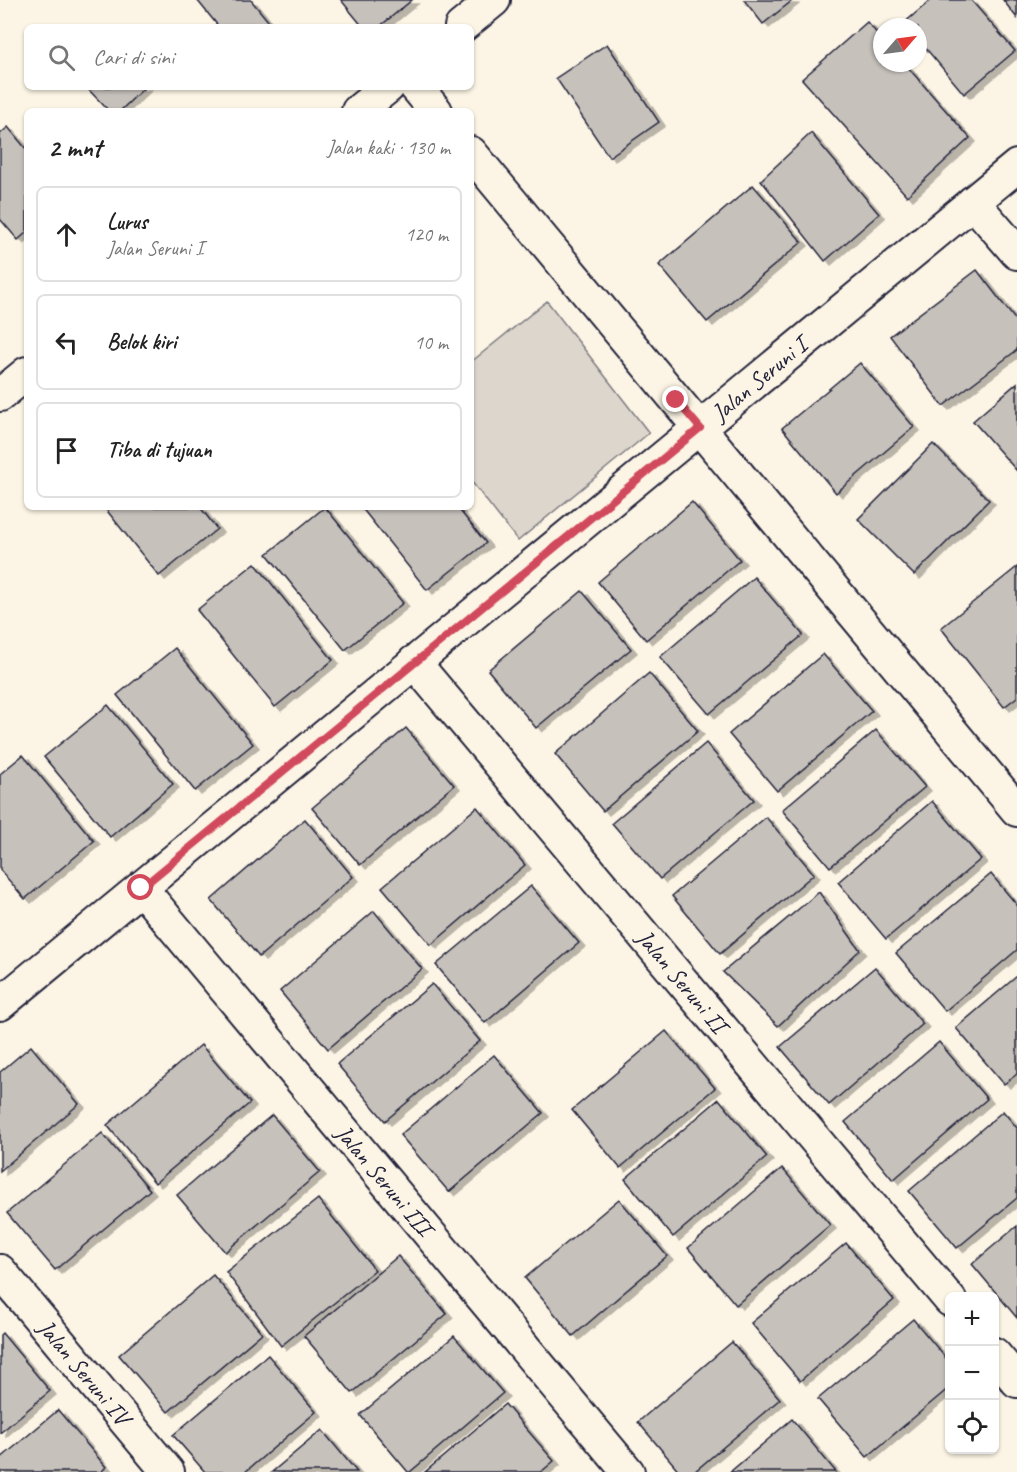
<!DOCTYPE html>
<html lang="id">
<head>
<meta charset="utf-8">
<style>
  :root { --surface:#fff; --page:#f6f6f6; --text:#222; --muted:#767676; --line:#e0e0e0 }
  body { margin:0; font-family:Caveat,sans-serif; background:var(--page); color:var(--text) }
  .controls { position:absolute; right:18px; bottom:18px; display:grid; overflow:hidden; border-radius:9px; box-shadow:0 2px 4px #0004 }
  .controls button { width:54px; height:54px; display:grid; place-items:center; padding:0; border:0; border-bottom:2px solid var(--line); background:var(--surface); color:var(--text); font:30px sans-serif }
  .compass { position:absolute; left:873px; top:18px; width:54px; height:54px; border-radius:50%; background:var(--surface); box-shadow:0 2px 4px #0004; rotate:62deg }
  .stop { position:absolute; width:18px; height:18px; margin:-14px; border:4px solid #d1495b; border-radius:50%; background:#fff }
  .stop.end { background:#d1495b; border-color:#fff; box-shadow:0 2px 6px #0008 }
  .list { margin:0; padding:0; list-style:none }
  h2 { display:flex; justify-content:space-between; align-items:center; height:78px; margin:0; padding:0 24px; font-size:26px }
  h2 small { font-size:20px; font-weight:400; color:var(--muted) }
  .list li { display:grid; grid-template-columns:39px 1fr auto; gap:18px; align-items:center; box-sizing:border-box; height:96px; margin:0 12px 12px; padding:0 12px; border:2px solid var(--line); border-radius:9px }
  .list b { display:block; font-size:22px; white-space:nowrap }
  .list p { margin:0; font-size:20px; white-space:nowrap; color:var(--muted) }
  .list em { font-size:20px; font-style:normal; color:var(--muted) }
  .icon { flex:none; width:33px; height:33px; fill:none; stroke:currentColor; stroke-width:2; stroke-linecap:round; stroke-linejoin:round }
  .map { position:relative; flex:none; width:1017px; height:1472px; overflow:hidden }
  .search { position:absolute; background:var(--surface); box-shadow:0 2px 4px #0004; left:24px; top:24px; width:450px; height:66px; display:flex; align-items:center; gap:15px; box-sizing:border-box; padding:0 21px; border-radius:9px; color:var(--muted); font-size:22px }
  .panel { position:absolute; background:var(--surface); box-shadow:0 2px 4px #0004; left:24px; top:108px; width:450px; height:402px; border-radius:9px }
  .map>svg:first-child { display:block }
  .green { fill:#dcd6cc; stroke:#7f7c84; stroke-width:1.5 }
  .building { fill:#c6c1bb; stroke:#22223b; stroke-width:1.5; filter:url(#shadow) }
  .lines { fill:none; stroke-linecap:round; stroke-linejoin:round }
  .minor-casing { stroke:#22223b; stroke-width:36 }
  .minor { stroke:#fcf5e5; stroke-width:32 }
  .route { stroke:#d1495b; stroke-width:8 }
  .labels { text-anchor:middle; stroke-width:4.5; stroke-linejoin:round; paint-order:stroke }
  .street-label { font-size:24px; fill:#22223b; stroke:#fcf5e5 }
</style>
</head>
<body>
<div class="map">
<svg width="1017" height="1472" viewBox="0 0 1017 1472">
  <defs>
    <filter id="shadow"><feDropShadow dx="6" dy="4" stdDeviation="0" flood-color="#0004"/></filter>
  </defs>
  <rect width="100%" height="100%" fill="#fcf5e5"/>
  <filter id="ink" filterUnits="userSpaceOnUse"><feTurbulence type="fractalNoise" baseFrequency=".0167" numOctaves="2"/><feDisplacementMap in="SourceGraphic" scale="12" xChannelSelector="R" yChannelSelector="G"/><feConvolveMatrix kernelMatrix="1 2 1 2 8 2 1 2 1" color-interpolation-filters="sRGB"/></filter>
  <g filter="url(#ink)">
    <path class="green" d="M 547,301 L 649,433 L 518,541 L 471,481 L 471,362 Z"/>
    <g class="building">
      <path d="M 197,0 L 251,0 L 273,27 L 219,27 Z"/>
      <path d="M 341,0 L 412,0 L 379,27 L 363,27 Z"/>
      <path d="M 744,0 L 793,0 L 763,24 Z"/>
      <path d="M 931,0 L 971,0 L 1015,51 L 964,94 L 918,39 L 918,27 L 907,27 L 904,23 Z"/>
      <path d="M 1003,0 L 1017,0 L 1017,18 Z"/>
      <path d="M 867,22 L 882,39 L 882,63 L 904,63 L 970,138 L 907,196 L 802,79 Z"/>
      <path d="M 607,44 L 659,122 L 609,157 L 556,78 Z"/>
      <path d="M 86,87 L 145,87 L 120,111 L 109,111 Z"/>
      <path d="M 8,127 L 27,150 L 27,232 L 18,240 L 0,219 L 0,134 Z"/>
      <path d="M 811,133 L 879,214 L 825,261 L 761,180 Z"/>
      <path d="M 753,185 L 802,242 L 707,322 L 659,265 Z"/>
      <path d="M 977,270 L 1017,322 L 1017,350 L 943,406 L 890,336 Z"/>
      <path d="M 860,363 L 914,427 L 836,493 L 782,428 Z"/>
      <path d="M 1017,383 L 1017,471 L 973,421 Z"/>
      <path d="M 933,444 L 989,500 L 914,575 L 858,519 Z"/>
      <path d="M 692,502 L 740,560 L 646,640 L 598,582 Z"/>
      <path d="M 104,507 L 200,507 L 217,529 L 159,576 Z"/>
      <path d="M 325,507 L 403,603 L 345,650 L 267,554 Z"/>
      <path d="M 361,507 L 457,507 L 486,543 L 427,590 Z"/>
      <path d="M 255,563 L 333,660 L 275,707 L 197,610 Z"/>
      <path d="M 1017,567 L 1017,697 L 1004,707 L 941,628 Z"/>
      <path d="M 754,577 L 803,635 L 709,714 L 660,657 Z"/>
      <path d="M 582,591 L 631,649 L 536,728 L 488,670 Z"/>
      <path d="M 175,648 L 253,744 L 195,791 L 117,695 Z"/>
      <path d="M 823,654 L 872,711 L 777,791 L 729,734 Z"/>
      <path d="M 649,673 L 698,731 L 603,811 L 555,754 Z"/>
      <path d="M 108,705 L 173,784 L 110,837 L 44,757 Z"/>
      <path d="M 406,728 L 454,785 L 360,865 L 312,808 Z"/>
      <path d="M 876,730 L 925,787 L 830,867 L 782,810 Z"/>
      <path d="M 706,743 L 754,800 L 660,879 L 612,823 Z"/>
      <path d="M 23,755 L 94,841 L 25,899 L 0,870 L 0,774 Z"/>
      <path d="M 932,801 L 981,859 L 886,939 L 838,882 Z"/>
      <path d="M 477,807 L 525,865 L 431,945 L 382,887 Z"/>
      <path d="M 766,817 L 814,874 L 720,954 L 672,896 Z"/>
      <path d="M 305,819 L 353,877 L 259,957 L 211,900 Z"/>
      <path d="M 991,874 L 1017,905 L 1017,950 L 945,1011 L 896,953 Z"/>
      <path d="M 531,886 L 579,943 L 485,1023 L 436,965 Z"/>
      <path d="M 819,892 L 860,950 L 778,1026 L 723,972 Z"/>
      <path d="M 374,911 L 422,969 L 328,1049 L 280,991 Z"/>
      <path d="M 875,967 L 923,1024 L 829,1105 L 780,1047 Z"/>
      <path d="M 1017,976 L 1017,1074 L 1004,1084 L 956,1028 Z"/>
      <path d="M 432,984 L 480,1041 L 385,1121 L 337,1064 Z"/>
      <path d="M 666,1031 L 715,1088 L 620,1168 L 572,1110 Z"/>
      <path d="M 939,1042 L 987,1099 L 893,1180 L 845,1122 Z"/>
      <path d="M 201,1045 L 250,1103 L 155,1183 L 107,1125 Z"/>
      <path d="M 31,1046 L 79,1104 L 0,1171 L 0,1072 Z"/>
      <path d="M 494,1055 L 543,1113 L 449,1192 L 400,1135 Z"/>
      <path d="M 719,1099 L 767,1157 L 673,1237 L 625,1179 Z"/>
      <path d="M 1003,1111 L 1017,1128 L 1017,1198 L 957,1248 L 909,1191 Z"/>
      <path d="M 272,1115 L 320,1172 L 225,1252 L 177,1195 Z"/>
      <path d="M 102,1133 L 150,1190 L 55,1270 L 7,1213 Z"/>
      <path d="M 782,1168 L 830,1225 L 736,1305 L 688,1248 Z"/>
      <path d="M 318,1199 L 375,1270 L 281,1346 L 226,1272 Z"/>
      <path d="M 619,1199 L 667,1256 L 573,1336 L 525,1278 Z"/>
      <path d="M 1017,1226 L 1017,1318 L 972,1264 Z"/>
      <path d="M 846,1243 L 894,1300 L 800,1381 L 751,1323 Z"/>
      <path d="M 398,1256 L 447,1314 L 352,1393 L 304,1336 Z"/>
      <path d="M 213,1275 L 262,1333 L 168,1412 L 119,1355 Z"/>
      <path d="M 913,1319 L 950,1363 L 950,1387 L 867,1457 L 818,1399 Z"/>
      <path d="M 2,1333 L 50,1391 L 0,1433 L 0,1335 Z"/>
      <path d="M 454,1336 L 503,1393 L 410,1472 L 408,1472 L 360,1415 Z"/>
      <path d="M 732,1342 L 780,1399 L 694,1472 L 680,1472 L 638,1422 Z"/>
      <path d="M 268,1355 L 316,1412 L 245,1472 L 205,1472 L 173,1435 Z"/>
      <path d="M 505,1404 L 554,1461 L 541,1472 L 425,1472 Z"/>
      <path d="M 58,1410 L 106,1467 L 101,1472 L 0,1472 L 0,1459 Z"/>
      <path d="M 792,1419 L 836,1472 L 730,1472 Z"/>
      <path d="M 322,1430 L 357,1472 L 272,1472 Z"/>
    </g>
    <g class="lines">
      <defs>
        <g id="minor">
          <path d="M 461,27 L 494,0"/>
          <path d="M 416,87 L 436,111"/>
          <path d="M 358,111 L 388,87"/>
          <path d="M 471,153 L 1017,810"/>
          <path d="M 973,202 L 1017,253"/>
          <path d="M 0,395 L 27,373"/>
          <path d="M 414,662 L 950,1300"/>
          <path d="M 141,888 L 628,1472"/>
          <path d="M 0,1004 L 1017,166"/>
          <path d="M 0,1271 L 168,1472"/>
          <path d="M 994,1354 L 1017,1381"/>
        </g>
      </defs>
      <use href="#minor" class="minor-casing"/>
      <use href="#minor" class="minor"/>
    </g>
  </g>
  <g class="lines" filter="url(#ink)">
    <path class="route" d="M 141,888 L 700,428 L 676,400"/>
  </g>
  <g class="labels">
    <g class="street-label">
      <text transform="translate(759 379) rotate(-40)" y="8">Jalan Seruni I</text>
      <text transform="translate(682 981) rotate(50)" y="8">Jalan Seruni II</text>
      <text transform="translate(384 1180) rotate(50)" y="8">Jalan Seruni III</text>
      <text transform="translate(84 1372) rotate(50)" y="8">Jalan Seruni IV</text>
    </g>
  </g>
</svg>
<div class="controls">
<button>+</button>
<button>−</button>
<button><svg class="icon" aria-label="locate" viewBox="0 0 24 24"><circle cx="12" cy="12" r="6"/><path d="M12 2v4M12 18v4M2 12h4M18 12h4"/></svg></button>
</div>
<svg class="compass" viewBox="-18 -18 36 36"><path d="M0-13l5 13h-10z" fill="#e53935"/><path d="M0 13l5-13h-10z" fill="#767676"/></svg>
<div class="stop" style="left:141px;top:888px"></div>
<div class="stop end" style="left:676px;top:400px"></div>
<div class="search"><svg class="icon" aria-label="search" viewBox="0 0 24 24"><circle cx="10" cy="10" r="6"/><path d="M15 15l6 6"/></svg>Cari di sini</div>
<section class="panel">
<h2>2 mnt<small>Jalan kaki · 130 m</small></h2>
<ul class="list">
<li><svg class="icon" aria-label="ahead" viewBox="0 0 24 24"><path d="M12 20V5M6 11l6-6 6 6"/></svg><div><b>Lurus</b><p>Jalan Seruni I</p></div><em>120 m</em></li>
<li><svg class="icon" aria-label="left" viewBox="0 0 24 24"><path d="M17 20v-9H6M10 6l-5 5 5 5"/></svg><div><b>Belok kiri</b></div><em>10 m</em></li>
<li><svg class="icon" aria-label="arrive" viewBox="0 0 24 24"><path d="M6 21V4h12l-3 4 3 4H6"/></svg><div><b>Tiba di tujuan</b></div></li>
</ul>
</section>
</div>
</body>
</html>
